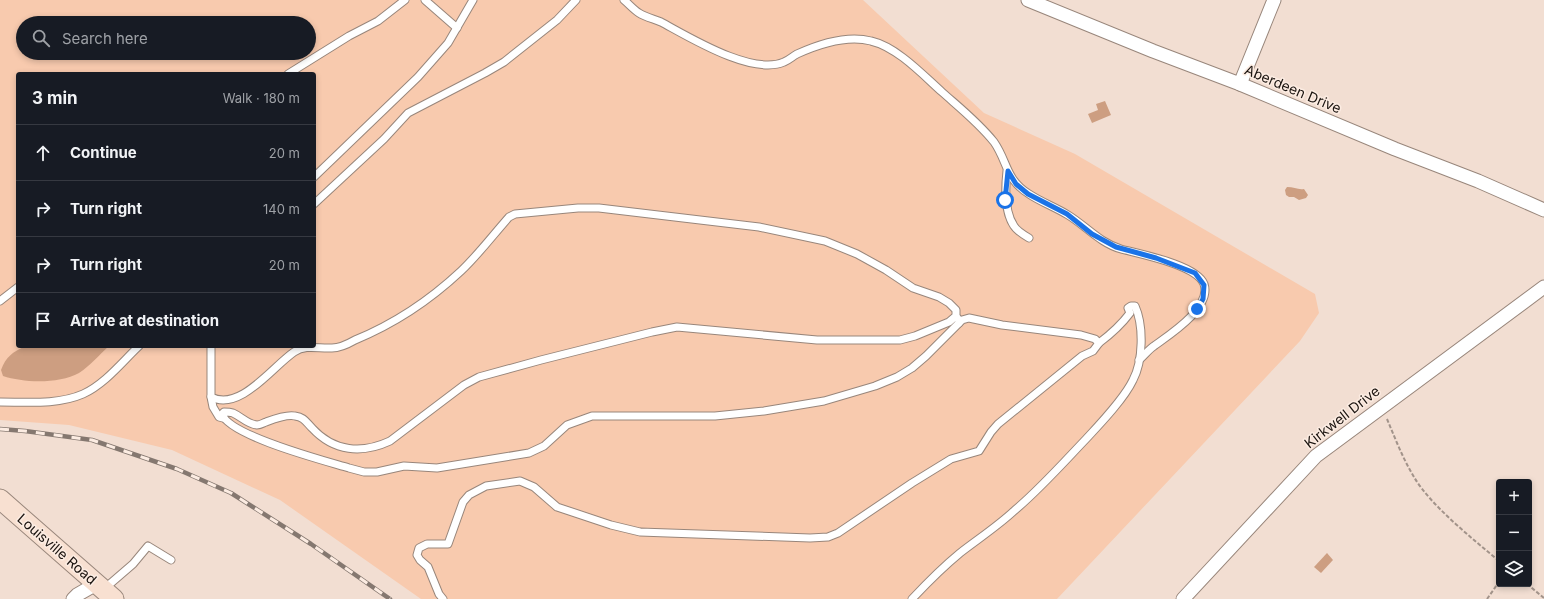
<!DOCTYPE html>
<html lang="en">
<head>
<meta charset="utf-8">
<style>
  :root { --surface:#171b24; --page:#20242c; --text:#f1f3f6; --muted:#9ea1a6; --line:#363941 }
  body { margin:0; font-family:Inter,sans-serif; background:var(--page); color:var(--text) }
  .controls { position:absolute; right:12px; bottom:12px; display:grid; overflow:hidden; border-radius:4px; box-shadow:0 2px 6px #0003 }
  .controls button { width:36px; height:36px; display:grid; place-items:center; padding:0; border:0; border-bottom:1px solid var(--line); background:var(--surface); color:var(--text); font:20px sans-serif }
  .stop { position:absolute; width:12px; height:12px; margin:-9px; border:3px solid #1a73e8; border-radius:50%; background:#fff }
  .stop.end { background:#1a73e8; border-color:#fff; box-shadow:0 1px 4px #0008 }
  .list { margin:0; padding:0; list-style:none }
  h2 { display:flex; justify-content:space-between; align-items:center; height:52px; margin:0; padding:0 16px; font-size:17px }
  h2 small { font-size:13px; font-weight:400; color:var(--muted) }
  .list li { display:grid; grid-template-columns:26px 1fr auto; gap:12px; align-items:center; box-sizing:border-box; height:56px; padding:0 16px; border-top:1px solid var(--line) }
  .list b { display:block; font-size:15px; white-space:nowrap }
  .list em { font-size:13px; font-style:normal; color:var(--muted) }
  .icon { flex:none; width:22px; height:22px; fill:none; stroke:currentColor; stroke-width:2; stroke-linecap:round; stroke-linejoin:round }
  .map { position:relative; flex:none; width:1544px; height:599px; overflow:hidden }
  .search { position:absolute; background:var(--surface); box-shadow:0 2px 6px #0003; left:16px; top:16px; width:300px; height:44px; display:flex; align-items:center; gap:10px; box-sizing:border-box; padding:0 14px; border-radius:22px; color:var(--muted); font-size:15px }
  .panel { position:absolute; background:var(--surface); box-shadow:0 2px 6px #0003; left:16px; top:72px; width:300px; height:276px; border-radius:4px }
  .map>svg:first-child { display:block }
  .green { fill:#f8caae; fill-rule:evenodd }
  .water { fill:#cd9e81 }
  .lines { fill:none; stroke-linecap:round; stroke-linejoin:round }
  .lane-casing { stroke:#98867b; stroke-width:9 }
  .street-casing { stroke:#98867b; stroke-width:15 }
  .secondary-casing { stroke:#98867b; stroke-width:21 }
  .path { stroke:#a2938a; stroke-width:2; stroke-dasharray:4 2; stroke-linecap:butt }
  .lane { stroke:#fff; stroke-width:7 }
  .street { stroke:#fff; stroke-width:13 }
  .secondary { stroke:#f8e0d1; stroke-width:19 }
  .rail-casing { stroke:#857870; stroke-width:4.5 }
  .rail { stroke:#fcece2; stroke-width:3; stroke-dasharray:9; stroke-linecap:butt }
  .route { stroke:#1a73e8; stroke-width:5 }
  .labels { text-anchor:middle; stroke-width:3; stroke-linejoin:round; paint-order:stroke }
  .street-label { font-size:14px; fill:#1a130f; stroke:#fcece2 }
</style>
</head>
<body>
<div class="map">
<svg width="1544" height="599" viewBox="0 0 1544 599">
  <rect width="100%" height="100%" fill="#f2ded2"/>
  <path class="green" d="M 0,0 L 863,0 L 984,113 L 1075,154 L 1315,294 L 1319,313 L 1300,341 L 1057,599 L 421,599 L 280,500 L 172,450 L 69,425 L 0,420 ZM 23,23 L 309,23 L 309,53 L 23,53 ZM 18,74 L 314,74 L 314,346 L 18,346 Z"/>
  <g class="water">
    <path d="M 1105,101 L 1111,115 L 1092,123 L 1088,114 L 1098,110 L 1096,104 Z"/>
    <path d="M 1287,187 C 1294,187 1298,190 1304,189 L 1308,195 L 1306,198 L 1299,200 L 1294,197 L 1289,197 L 1286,195 L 1285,190 Z"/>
    <path d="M 26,346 L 109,346 C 99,355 90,366 79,373 C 59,384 24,383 3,376 L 1,370 C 6,357 12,352 26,346 Z"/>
    <path d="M 1327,553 L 1333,560 L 1321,573 L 1314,567 Z"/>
  </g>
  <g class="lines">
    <defs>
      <g id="lane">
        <path d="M 425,0 L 457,28"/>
        <path d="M 624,0 C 629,4 633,9 639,13 C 645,17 654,19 661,22 C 689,37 752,76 784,62 C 789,60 793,56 797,54 C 819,44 848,35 871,41 C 897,47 923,75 942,92 C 960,108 979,123 994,142 C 1008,162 1005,179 1029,194 C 1041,202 1055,207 1068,215 C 1086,226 1100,243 1121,249 C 1140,254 1197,265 1204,284 C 1212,308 1169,335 1154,346 C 1148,350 1144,356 1139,360"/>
        <path d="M 288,74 L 349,36 L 378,21 L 405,0"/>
        <path d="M 1007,171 C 1005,189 1004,211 1014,226 C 1017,231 1024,235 1029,238"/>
        <path d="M 314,177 L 418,77 L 448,43 L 473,0"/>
        <path d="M 314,204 L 384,139 L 408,113 L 485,73 L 504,62 L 557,20 L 576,0"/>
        <path d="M 0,301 L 18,287"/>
        <path d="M 211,346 L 211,397 C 240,412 272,367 294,352 C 306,344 319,349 332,348 C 340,348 348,344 355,340 C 394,324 430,300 461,271 C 478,255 493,235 509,217 L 515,214 L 578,208 L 599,208 L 759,227 L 825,241 L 857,254 L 886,270 L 913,288 L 939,297 L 949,303 L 956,310 L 956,316 L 959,320 L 959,323 L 926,356 L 912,368 L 897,377 L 875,386 L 824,401 L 764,411 L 715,416 L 592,416 L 567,425 L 544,446 L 529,453 L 437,468 L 404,466 L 377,472 L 364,472 L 349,468 C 326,461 229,436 222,414 L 224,412 C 227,412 230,412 233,413 C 242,417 247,424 257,425 C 261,425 263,423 266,422 C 274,419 287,414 295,416 C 304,417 306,422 312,428 C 334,452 362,454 390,441 L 464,385 L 479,377 L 541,360 L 652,332 L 677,327 L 817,340 L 900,340 L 915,336 L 949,322 L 956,316"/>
        <path d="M 211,397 L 213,407 L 219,417 L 223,418"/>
        <path d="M 0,402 C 27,402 58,405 83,394 C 105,384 122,362 139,346"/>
        <path d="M 104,589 L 133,564 L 148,546 L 171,560"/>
        <path d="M 443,599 L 439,594 L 428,567 L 420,560 L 417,555 L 419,548 L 427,544 L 448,544 L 463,502 L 469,495 L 486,486 L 520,481 L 534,487 L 557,507 L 611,525 L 640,532 L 810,538 L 828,537 L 838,533 L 912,483 L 951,459 L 979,451 L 991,432 L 998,424 L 1082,356 L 1093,351 L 1099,343"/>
        <path d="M 912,599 C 927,583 943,567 960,553 C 978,539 998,526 1015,510 C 1040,489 1063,463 1086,439 C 1100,424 1124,399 1133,380 C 1143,361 1144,326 1135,306 L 1131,306 L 1128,308 L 1130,313 C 1121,325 1111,334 1099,343 L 1095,339 L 1081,335 L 1002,325 L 969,318 L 962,320 L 959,323"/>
      </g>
      <g id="street">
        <path d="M 1028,0 L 1153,51 L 1240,84 L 1395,149 L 1478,181 L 1544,210"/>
        <path d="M 1240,84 L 1274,0"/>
        <path d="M 73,599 L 77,595 L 96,584"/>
        <path d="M 1183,599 L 1316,456 L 1544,287"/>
      </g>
      <path id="secondary" d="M 0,499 L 114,599"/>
    </defs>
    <use href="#lane" class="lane-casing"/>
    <use href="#street" class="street-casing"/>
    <use href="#secondary" class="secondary-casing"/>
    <g class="path">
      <path d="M 1387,419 C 1395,438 1403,459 1414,477 C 1431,506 1473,539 1499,561"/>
      <path d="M 1527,584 L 1544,598"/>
      <path d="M 1487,599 L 1499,582"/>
    </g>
    <use href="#lane" class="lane"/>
    <use href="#street" class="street"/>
    <use href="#secondary" class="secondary"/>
    <defs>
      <path id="rail" d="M 0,429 L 25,431 L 92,440 L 177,469 L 231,493 L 311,544 L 390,599"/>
    </defs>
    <use href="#rail" class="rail-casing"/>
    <use href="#rail" class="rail"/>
  </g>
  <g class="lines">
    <path class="route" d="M 1005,200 L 1008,171 L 1016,184 L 1028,194 L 1067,214 L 1092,234 L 1116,247 L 1156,258 L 1195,273 L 1204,285 L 1203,299 L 1197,309"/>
  </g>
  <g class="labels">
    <g class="street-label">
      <text transform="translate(1293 89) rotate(23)" y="5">Aberdeen Drive</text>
      <text transform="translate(1342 417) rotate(-38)" y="5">Kirkwell Drive</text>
      <text transform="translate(57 549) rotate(41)" y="5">Louisville Road</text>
    </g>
  </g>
</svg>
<div class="controls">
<button>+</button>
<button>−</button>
<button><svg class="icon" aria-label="layers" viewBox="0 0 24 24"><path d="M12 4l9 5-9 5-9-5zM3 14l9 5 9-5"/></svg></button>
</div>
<div class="stop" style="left:1005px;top:200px"></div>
<div class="stop end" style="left:1197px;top:309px"></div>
<div class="search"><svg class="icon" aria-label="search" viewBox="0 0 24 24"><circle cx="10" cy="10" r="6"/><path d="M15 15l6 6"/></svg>Search here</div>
<section class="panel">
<h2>3 min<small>Walk · 180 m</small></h2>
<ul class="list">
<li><svg class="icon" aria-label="ahead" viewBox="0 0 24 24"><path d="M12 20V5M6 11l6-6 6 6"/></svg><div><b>Continue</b></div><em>20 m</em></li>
<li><svg class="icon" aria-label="right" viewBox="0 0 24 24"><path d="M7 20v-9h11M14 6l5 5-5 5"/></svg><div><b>Turn right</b></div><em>140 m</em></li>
<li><svg class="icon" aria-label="right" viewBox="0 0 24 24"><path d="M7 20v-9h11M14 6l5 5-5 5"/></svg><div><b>Turn right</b></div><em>20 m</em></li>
<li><svg class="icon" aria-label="arrive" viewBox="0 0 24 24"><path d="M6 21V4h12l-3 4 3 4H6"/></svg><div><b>Arrive at destination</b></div></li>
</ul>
</section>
</div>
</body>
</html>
